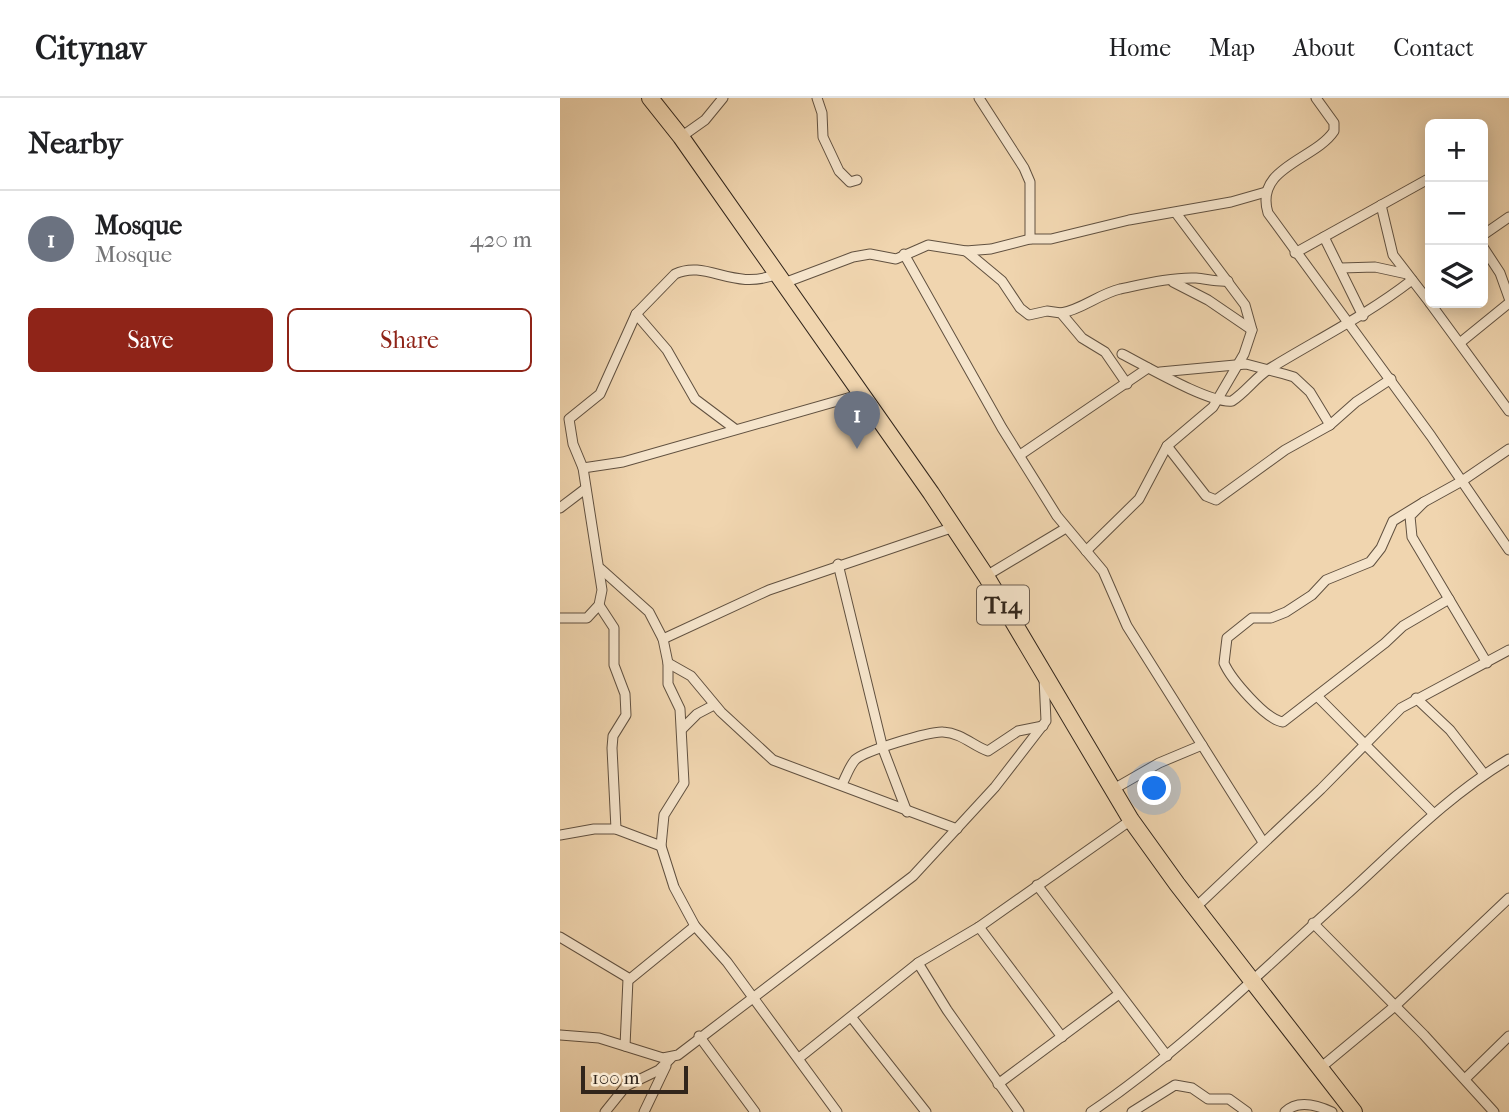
<!DOCTYPE html>
<html lang="en">
<head>
<meta charset="utf-8">
<style>
  :root { --surface:#fff; --page:#f6f6f6; --text:#202124; --muted:#757577; --line:#e0e0e0; --accent:#8f2418 }
  body { margin:0; font-family:"IM FELL French Canon",serif; background:var(--page); color:var(--text) }
  .controls { position:absolute; right:21px; top:21px; display:grid; overflow:hidden; border-radius:10px; box-shadow:0 4px 18px #0003 }
  .controls button { width:63px; height:63px; display:grid; place-items:center; padding:0; border:0; border-bottom:2px solid var(--line); background:var(--surface); color:var(--text); font:35px sans-serif }
  .scale { position:absolute; left:21px; bottom:18px; width:107px; box-sizing:border-box; padding-left:7px; border:4px solid #31251b; border-top:0; font-size:19px; line-height:24px; white-space:nowrap; color:#31251b; -webkit-text-stroke:5px #f5e4cb; paint-order:stroke }
  .you { position:absolute; left:595px; top:691px; width:24px; height:24px; margin:-18px; border:5px solid #fff; border-radius:50%; background:#1a73e8; box-shadow:0 0 0 10px #1a73e833 }
  .badge { display:grid; place-items:center; width:46px; height:46px; border-radius:50%; background:var(--accent); color:#fff; font-size:23px; font-weight:700 }
  .pin { position:absolute; translate:-50% -58px; filter:drop-shadow(0 2px 4px #0008) }
  .pin::after { content:''; position:absolute; top:37px; width:24px; height:21px; background:inherit; clip-path:polygon(0 0,100% 0,50% 100%) }
  .list { margin:0; padding:0; list-style:none }
  h2 { display:flex; justify-content:space-between; align-items:center; height:91px; margin:0; padding:0 28px; font-size:30px }
  h2 small { font-size:23px; font-weight:400; color:var(--muted) }
  .list li { display:grid; grid-template-columns:46px 1fr auto; gap:21px; align-items:center; box-sizing:border-box; height:98px; padding:0 28px; border-top:2px solid var(--line) }
  .list b { display:block; font-size:26px; white-space:nowrap }
  .list p { margin:0; font-size:23px; white-space:nowrap; color:var(--muted) }
  .list em { font-size:23px; font-style:normal; color:var(--muted) }
  .actions { display:flex; gap:14px; padding:21px 28px }
  .actions a { flex:1; padding:16px 0; border:2px solid var(--accent); border-radius:10px; text-align:center; font-size:24px; color:var(--accent) }
  .actions .main { background:var(--accent); color:#fff }
  .icon { flex:none; width:38px; height:38px; fill:none; stroke:currentColor; stroke-width:2; stroke-linecap:round; stroke-linejoin:round }
  .map { position:relative; flex:none; width:949px; height:1014px; overflow:hidden }
  header { display:flex; align-items:center; gap:42px; box-sizing:border-box; height:98px; padding:0 35px; background:var(--surface); border-bottom:2px solid var(--line) }
  header strong { font-size:33px }
  nav { display:flex; gap:38px; margin-inline-start:auto; font-size:24px }
  main { display:flex }
  aside { flex:1; background:var(--surface) }
  .map>svg:first-child { display:block }
  .lines { fill:none; stroke-linecap:round; stroke-linejoin:round }
  .street-casing { stroke:#615140; stroke-width:11 }
  .highway-casing { stroke:#31251b; stroke-width:18 }
  .street { stroke:#f5e4cb; stroke-width:9 }
  .highway { stroke:#f0d5af; stroke-width:16 }
  .labels { text-anchor:middle; stroke-width:5; stroke-linejoin:round; paint-order:stroke }
  .shield { fill:#f5e4cb; stroke:#6c5e50; stroke-width:2 }
  .shield-label { font-size:23px; font-weight:bold; fill:#31251b }
</style>
</head>
<body>
<header>
<strong>Citynav</strong>
<nav><a>Home</a><a>Map</a><a>About</a><a>Contact</a></nav>
</header>
<main>
<aside>
<h2>Nearby<small></small></h2>
<ul class="list">
<li><span class="badge" style="background:#6b7280">1</span><div><b>Mosque</b><p>Mosque</p></div><em>420 m</em></li>
</ul>
<div class="actions"><a class="main">Save</a><a>Share</a></div>
</aside>
<div class="map">
<svg width="949" height="1014" viewBox="0 0 949 1014">
  <rect width="100%" height="100%" fill="#f0d5af"/>
  <filter id="stains"><feTurbulence type="fractalNoise" baseFrequency=".00286" numOctaves="4"/><feColorMatrix values="0 0 0 0 .2 0 0 0 0 .09 0 0 0 0 .02 0 0 0 .5 -.17"/></filter>
  <radialGradient id="worn" r=".72"><stop offset=".6" stop-color="#630" stop-opacity="0"/><stop offset="1" stop-color="#630" stop-opacity=".3"/></radialGradient>
  <g class="lines">
    <defs>
      <g id="street">
        <path d="M 257,0 L 262,15 L 263,39 L 279,73 L 290,84 L 297,82"/>
        <path d="M 419,0 L 464,70 L 470,84 L 470,141"/>
        <path d="M 756,0 L 774,25 L 774,33 C 755,62 694,69 708,115 L 871,338 L 949,452"/>
        <path d="M 121,39 L 145,22 L 163,0"/>
        <path d="M 821,107 L 833,157 L 870,205"/>
        <path d="M 923,137 L 949,119"/>
        <path d="M 764,139 L 803,218"/>
        <path d="M 923,149 L 940,175 L 949,200"/>
        <path d="M 406,153 L 442,183 L 460,210 L 469,217 L 487,213 L 501,215 L 522,240 L 545,254 L 567,286"/>
        <path d="M 735,155 L 870,80"/>
        <path d="M 344,156 L 442,330 L 497,418 L 543,473 L 567,528 L 703,744"/>
        <path d="M 781,170 L 815,169 L 847,176"/>
        <path d="M 613,184 L 648,202 L 692,232"/>
        <path d="M 224,185 L 293,159 L 310,156 L 336,161 L 368,147 L 406,153 L 431,151 L 470,141 L 491,141 L 569,122 L 671,104 L 706,94"/>
        <path d="M 870,205 L 949,313"/>
        <path d="M 501,215 C 521,212 539,196 560,191 C 584,186 612,179 636,180 C 647,181 657,184 668,183"/>
        <path d="M 76,216 L 107,252 L 135,301 L 175,331"/>
        <path d="M 901,244 L 949,205"/>
        <path d="M 562,256 C 584,267 650,306 672,303 C 686,294 695,280 709,271 C 758,241 807,217 852,182"/>
        <path d="M 600,274 L 686,266 L 724,276 L 734,279 L 750,294 L 770,327"/>
        <path d="M 607,348 L 646,398 L 656,402 L 725,352 L 770,327 L 796,304 L 831,281"/>
        <path d="M 460,357 L 588,270"/>
        <path d="M 23,370 L 63,364 L 302,296"/>
        <path d="M 864,404 L 833,423 L 821,450 L 810,464 L 766,482 L 752,497 L 726,514 L 711,520 L 692,520 L 667,540 L 664,565 C 671,581 706,622 723,624 L 825,545 L 843,528 L 889,501"/>
        <path d="M 0,410 L 25,391"/>
        <path d="M 526,453 L 579,401 L 607,348 L 653,309 L 684,256 L 692,232 L 685,207 L 616,115"/>
        <path d="M 278,466 L 323,651 L 347,714"/>
        <path d="M 41,471 L 89,514 L 103,541 L 108,565 L 108,586 L 120,611 L 124,685 L 104,717 L 101,748 L 114,789 L 135,828 L 167,864 L 277,1014"/>
        <path d="M 426,478 L 506,430"/>
        <path d="M 39,507 L 54,530 L 54,567 L 65,596 L 66,617 L 53,638 L 52,650 L 56,731"/>
        <path d="M 0,520 L 27,520 L 39,507 L 42,492 L 23,370 L 13,346 L 9,321 L 40,296 L 76,216 L 115,176 C 147,161 173,194 217,176"/>
        <path d="M 103,541 L 209,492 L 394,429"/>
        <path d="M 108,565 L 131,578 L 161,614 L 213,662 L 397,731"/>
        <path d="M 927,565 L 852,439 L 850,418 L 864,404 L 902,383 L 949,351"/>
        <path d="M 758,599 L 873,715"/>
        <path d="M 856,600 L 890,632 L 924,676"/>
        <path d="M 122,631 L 137,616 L 154,607"/>
        <path d="M 282,686 C 286,679 289,669 295,662 C 304,653 370,633 383,634 C 402,635 413,648 428,653 L 458,633 L 483,628"/>
        <path d="M 552,692 L 599,665 L 642,647"/>
        <path d="M 0,737 L 34,731 L 56,731 L 101,748"/>
        <path d="M 477,787 L 607,958"/>
        <path d="M 636,809 L 761,691 L 841,610 L 949,552"/>
        <path d="M 753,825 L 864,937 L 934,1014"/>
        <path d="M 419,829 L 502,939"/>
        <path d="M 0,839 L 70,881 L 135,828"/>
        <path d="M 358,865 L 387,912 L 459,1014"/>
        <path d="M 292,920 L 366,1014"/>
        <path d="M 0,937 L 39,940 L 103,960 L 118,957 L 353,778 L 435,689 L 486,623 L 484,580"/>
        <path d="M 139,938 L 195,1014"/>
        <path d="M 65,948 L 68,881"/>
        <path d="M 239,960 L 358,865 L 419,829 L 571,722"/>
        <path d="M 759,971 L 835,908 L 949,800"/>
        <path d="M 905,981 L 949,938"/>
        <path d="M 438,986 L 559,896"/>
        <path d="M 45,1014 L 66,988 L 99,972 L 111,960"/>
        <path d="M 84,1014 L 106,968"/>
        <path d="M 531,1014 C 624,951 702,872 786,797 C 839,749 887,698 949,661"/>
        <path d="M 572,1014 L 615,987 L 632,990 L 648,1001 L 669,1001 L 687,1014"/>
        <path d="M 725,1014 C 738,1001 757,1007 772,1014"/>
      </g>
      <path id="highway" d="M 90,0 L 121,39 L 371,395 L 426,478 L 571,722 L 617,786 L 794,1014"/>
    </defs>
    <use href="#street" class="street-casing"/>
    <use href="#highway" class="highway-casing"/>
    <use href="#street" class="street"/>
    <use href="#highway" class="highway"/>
  </g>
  <g class="labels">
    <rect class="shield" x="417" y="487.5" width="52" height="39" rx="5"/>
    <g class="shield-label">
      <text x="443" y="515">T14</text>
    </g>
  </g>
  <rect width="100%" height="100%" filter="url(#stains)"/>
  <rect width="100%" height="100%" fill="url(#worn)"/>
</svg>
<div class="controls">
<button>+</button>
<button>−</button>
<button><svg class="icon" aria-label="layers" viewBox="0 0 24 24"><path d="M12 4l9 5-9 5-9-5zM3 14l9 5 9-5"/></svg></button>
</div>
<div class="scale">100 m</div>
<div class="you"></div>
<div class="pin badge" style="left:297px;top:351px;background:#6b7280">1</div>
</div>
</main>
</body>
</html>
